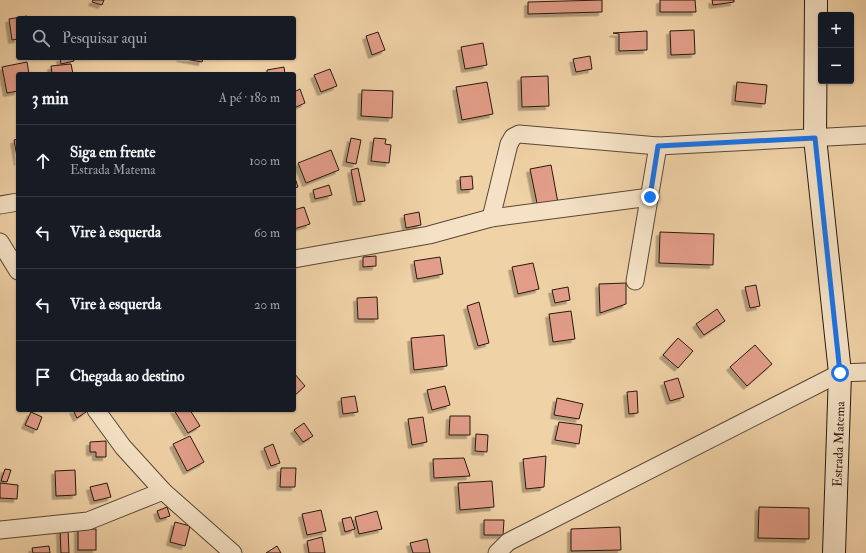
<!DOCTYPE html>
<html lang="pt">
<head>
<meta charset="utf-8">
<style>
  :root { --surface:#171b24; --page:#20242c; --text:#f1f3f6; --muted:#9ea1a6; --line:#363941 }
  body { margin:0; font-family:"IM FELL Double Pica",serif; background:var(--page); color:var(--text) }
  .controls { position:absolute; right:12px; top:12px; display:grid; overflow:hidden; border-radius:4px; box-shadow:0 1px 3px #0004 }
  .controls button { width:36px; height:36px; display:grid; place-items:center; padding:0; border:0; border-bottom:1px solid var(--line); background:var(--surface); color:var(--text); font:20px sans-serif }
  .stop { position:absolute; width:12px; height:12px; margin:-9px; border:3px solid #1a73e8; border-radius:50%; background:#fff }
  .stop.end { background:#1a73e8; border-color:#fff; box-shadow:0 1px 4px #0008 }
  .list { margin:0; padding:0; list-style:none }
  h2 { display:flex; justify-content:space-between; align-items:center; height:52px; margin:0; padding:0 16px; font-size:17px }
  h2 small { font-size:13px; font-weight:400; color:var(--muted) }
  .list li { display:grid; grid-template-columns:26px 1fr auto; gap:12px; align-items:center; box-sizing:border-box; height:72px; padding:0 16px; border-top:1px solid var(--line) }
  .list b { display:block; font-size:15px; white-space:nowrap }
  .list p { margin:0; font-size:13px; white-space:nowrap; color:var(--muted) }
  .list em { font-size:13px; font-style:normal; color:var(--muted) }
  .icon { flex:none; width:22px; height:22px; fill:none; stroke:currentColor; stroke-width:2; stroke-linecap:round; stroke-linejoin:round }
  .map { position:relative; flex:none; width:866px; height:553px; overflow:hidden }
  .search { position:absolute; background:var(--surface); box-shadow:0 1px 3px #0004; left:16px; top:16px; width:280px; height:44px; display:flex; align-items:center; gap:10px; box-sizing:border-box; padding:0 14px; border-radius:4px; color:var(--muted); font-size:15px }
  .panel { position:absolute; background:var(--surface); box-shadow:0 1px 3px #0004; left:16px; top:72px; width:280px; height:340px; border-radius:4px }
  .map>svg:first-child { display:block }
  .building { fill:#e39e89; stroke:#27190e; filter:url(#shadow) }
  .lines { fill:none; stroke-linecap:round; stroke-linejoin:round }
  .street-casing { stroke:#594734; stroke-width:19 }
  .secondary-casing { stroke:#27190e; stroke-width:24 }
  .street { stroke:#f5e2c6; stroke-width:17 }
  .secondary { stroke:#f5e2c6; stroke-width:22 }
  .route { stroke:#1a73e8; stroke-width:5 }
  .labels { text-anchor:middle; stroke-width:3; stroke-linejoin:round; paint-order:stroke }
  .street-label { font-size:13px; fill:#27190e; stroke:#f5e2c6 }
</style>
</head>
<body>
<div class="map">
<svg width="866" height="553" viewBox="0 0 866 553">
  <defs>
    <filter id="shadow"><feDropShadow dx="-3.5" dy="3.5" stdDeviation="0" flood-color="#0004"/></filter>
  </defs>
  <rect width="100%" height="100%" fill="#f0d2a7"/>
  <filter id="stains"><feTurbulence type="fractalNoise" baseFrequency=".005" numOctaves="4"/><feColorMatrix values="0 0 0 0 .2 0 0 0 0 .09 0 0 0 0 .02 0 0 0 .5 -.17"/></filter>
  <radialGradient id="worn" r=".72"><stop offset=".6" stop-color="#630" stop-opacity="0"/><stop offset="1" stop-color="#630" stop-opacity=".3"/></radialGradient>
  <g class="building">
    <path d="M 93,0 L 104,0 L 102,5 L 92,2 Z"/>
    <path d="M 602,0 L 602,12 L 528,14 L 528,2 Z"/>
    <path d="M 660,0 L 695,0 L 696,12 L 660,12 Z"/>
    <path d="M 712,0 L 734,0 L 734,2 L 713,5 Z"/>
    <path d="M 27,16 L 27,18 L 18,18 L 18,39 L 12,40 L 9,19 Z"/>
    <path d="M 694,30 L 695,54 L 671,55 L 670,31 Z"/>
    <path d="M 647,31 L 647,50 L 619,51 L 619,34 L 613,33 Z"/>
    <path d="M 378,32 L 385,50 L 372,55 L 366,36 Z"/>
    <path d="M 483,43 L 487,65 L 465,69 L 461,47 Z"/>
    <path d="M 590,56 L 592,69 L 576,72 L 573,59 Z"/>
    <path d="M 60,58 L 73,58 L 74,61 L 61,64 Z"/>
    <path d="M 180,58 L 203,58 L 202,62 Z"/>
    <path d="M 27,62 L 29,74 L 18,74 L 18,91 L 7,93 L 2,67 Z"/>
    <path d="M 71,64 L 73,74 L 52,74 L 51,66 Z"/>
    <path d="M 284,67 L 285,74 L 267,74 L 267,70 Z"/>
    <path d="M 330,69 L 337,86 L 321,92 L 314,75 Z"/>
    <path d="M 548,76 L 549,106 L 522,107 L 521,77 Z"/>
    <path d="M 487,82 L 493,114 L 462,120 L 456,87 Z"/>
    <path d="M 737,82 L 767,85 L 765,104 L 735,101 Z"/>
    <path d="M 300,89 L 305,103 L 294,108 L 294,92 Z"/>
    <path d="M 362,90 L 393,91 L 392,118 L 361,116 Z"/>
    <path d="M 351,138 L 361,140 L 356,164 L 346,162 Z"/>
    <path d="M 374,138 L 386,139 L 385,144 L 391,145 L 389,163 L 371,161 Z"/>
    <path d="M 18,139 L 18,162 L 14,140 Z"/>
    <path d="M 331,150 L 339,170 L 306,183 L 298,163 Z"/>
    <path d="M 551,165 L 558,203 L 538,208 L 530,169 Z"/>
    <path d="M 358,168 L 365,201 L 357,202 L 351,170 Z"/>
    <path d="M 294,175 L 298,187 L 294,188 Z"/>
    <path d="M 472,176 L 473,189 L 461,190 L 460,177 Z"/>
    <path d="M 329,185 L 332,195 L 315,199 L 313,190 Z"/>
    <path d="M 304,207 L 310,224 L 294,229 L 294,210 Z"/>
    <path d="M 419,212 L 421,225 L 406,228 L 404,215 Z"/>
    <path d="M 660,232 L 714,234 L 713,265 L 659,263 Z"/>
    <path d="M 376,256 L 376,266 L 363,267 L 363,257 Z"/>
    <path d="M 440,257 L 443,274 L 417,279 L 414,261 Z"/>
    <path d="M 533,263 L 539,289 L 518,294 L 512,267 Z"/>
    <path d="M 626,283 L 626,304 L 600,313 L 599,284 Z"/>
    <path d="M 756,285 L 760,306 L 750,308 L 745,287 Z"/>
    <path d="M 568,287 L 570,300 L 555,303 L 552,290 Z"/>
    <path d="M 377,297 L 378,319 L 358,319 L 357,298 Z"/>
    <path d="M 479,302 L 489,343 L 478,346 L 467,306 Z"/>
    <path d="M 717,309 L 725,321 L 704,335 L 696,324 Z"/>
    <path d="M 571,311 L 575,339 L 553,342 L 549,314 Z"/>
    <path d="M 444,335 L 447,366 L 414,370 L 411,338 Z"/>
    <path d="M 678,338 L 693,351 L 678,368 L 663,355 Z"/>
    <path d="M 755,345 L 772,364 L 747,386 L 730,367 Z"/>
    <path d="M 294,373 L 305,386 L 294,396 Z"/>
    <path d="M 678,378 L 684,397 L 670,401 L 664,382 Z"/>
    <path d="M 445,386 L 450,405 L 432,410 L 427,390 Z"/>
    <path d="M 637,391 L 638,413 L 629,414 L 627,392 Z"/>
    <path d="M 355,396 L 358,412 L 343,414 L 341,398 Z"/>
    <path d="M 557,398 L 583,404 L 579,419 L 554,415 Z"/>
    <path d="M 73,410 L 85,410 L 86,412 L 77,418 Z"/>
    <path d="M 174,410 L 190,410 L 200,426 L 188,433 Z"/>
    <path d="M 31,412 L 42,417 L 37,430 L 25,425 Z"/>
    <path d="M 450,416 L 470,416 L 470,435 L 449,435 Z"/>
    <path d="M 423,417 L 427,442 L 412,445 L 408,419 Z"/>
    <path d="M 559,422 L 582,425 L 579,444 L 555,440 Z"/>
    <path d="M 304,423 L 313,436 L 303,442 L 294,430 Z"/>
    <path d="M 476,434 L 488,435 L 487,452 L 475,451 Z"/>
    <path d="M 190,436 L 204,462 L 187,471 L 173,444 Z"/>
    <path d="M 106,441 L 106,457 L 96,457 L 96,452 L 90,452 L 90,442 Z"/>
    <path d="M 273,444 L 280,463 L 271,466 L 264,448 Z"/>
    <path d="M 546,456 L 544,487 L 526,489 L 523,459 Z"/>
    <path d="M 464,458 L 470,476 L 434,478 L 433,459 Z"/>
    <path d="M 281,468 L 296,468 L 295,487 L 280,487 Z"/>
    <path d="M 5,469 L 11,470 L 7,482 L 1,481 Z"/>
    <path d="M 75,470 L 76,495 L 56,496 L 55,471 Z"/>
    <path d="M 492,481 L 494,507 L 460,510 L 458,483 Z"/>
    <path d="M 0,483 L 18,485 L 17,499 L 0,498 Z"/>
    <path d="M 107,483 L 111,497 L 94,501 L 90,487 Z"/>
    <path d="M 167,507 L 170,516 L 160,519 L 157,511 Z"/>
    <path d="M 759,507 L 809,508 L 809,539 L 758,538 Z"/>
    <path d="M 321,510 L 326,531 L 307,535 L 302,514 Z"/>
    <path d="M 377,511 L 382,529 L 359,534 L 355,517 Z"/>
    <path d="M 351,517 L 355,529 L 345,532 L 342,519 Z"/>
    <path d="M 484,520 L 504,520 L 503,535 L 484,535 Z"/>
    <path d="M 175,522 L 190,526 L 185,546 L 170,542 Z"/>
    <path d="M 620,527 L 621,550 L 571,551 L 571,529 Z"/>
    <rect x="78" y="529" width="18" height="21"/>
    <path d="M 60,530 L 68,530 L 69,553 L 61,553 Z"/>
    <path d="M 322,537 L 325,553 L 309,553 L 307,541 Z"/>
    <path d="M 427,539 L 430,553 L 413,553 L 410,543 Z"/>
    <path d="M 49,546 L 50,553 L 33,553 L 32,548 Z"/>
    <path d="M 277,546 L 281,553 L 266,553 Z"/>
  </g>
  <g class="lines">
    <defs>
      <g id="street">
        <path d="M 0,205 L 18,202"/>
        <path d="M 491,218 L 509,144 L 513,137 L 519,134 L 658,146 L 866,135"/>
        <path d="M 0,242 L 18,271"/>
        <path d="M 294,259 L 429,235 L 491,218 L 650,197"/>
        <path d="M 635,281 L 658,146"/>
        <path d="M 96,410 L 123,447 L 163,491 L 233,553"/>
        <path d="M 0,530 L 88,521 L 163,491"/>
        <path d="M 497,553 L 508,542 L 840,373 L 866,372"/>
      </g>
      <path id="secondary" d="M 816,0 L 815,138 L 840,373 L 834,553"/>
    </defs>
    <use href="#street" class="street-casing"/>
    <use href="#secondary" class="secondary-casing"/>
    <use href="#street" class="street"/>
    <use href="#secondary" class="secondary"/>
  </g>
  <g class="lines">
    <path class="route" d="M 650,197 L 658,146 L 815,138 L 840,373"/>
  </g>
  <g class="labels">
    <g class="street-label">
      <text transform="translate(838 444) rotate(-88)" y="5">Estrada Matema</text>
    </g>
  </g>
  <rect width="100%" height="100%" filter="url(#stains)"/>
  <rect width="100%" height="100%" fill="url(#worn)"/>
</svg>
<div class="controls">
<button>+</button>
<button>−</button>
</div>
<div class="stop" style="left:840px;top:373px"></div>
<div class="stop end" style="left:650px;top:197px"></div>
<div class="search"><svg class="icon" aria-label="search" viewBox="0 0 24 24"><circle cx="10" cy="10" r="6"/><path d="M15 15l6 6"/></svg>Pesquisar aqui</div>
<section class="panel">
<h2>3 min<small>A pé · 180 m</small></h2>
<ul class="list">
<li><svg class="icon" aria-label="ahead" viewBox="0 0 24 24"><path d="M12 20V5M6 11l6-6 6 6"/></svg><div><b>Siga em frente</b><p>Estrada Matema</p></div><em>100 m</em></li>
<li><svg class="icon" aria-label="left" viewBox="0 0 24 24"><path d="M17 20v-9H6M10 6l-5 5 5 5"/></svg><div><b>Vire à esquerda</b></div><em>60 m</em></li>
<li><svg class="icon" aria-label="left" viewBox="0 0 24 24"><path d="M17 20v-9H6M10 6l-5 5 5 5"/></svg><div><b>Vire à esquerda</b></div><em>20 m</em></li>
<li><svg class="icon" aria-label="arrive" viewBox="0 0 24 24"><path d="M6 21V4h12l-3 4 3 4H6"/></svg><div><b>Chegada ao destino</b></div></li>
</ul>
</section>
</div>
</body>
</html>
